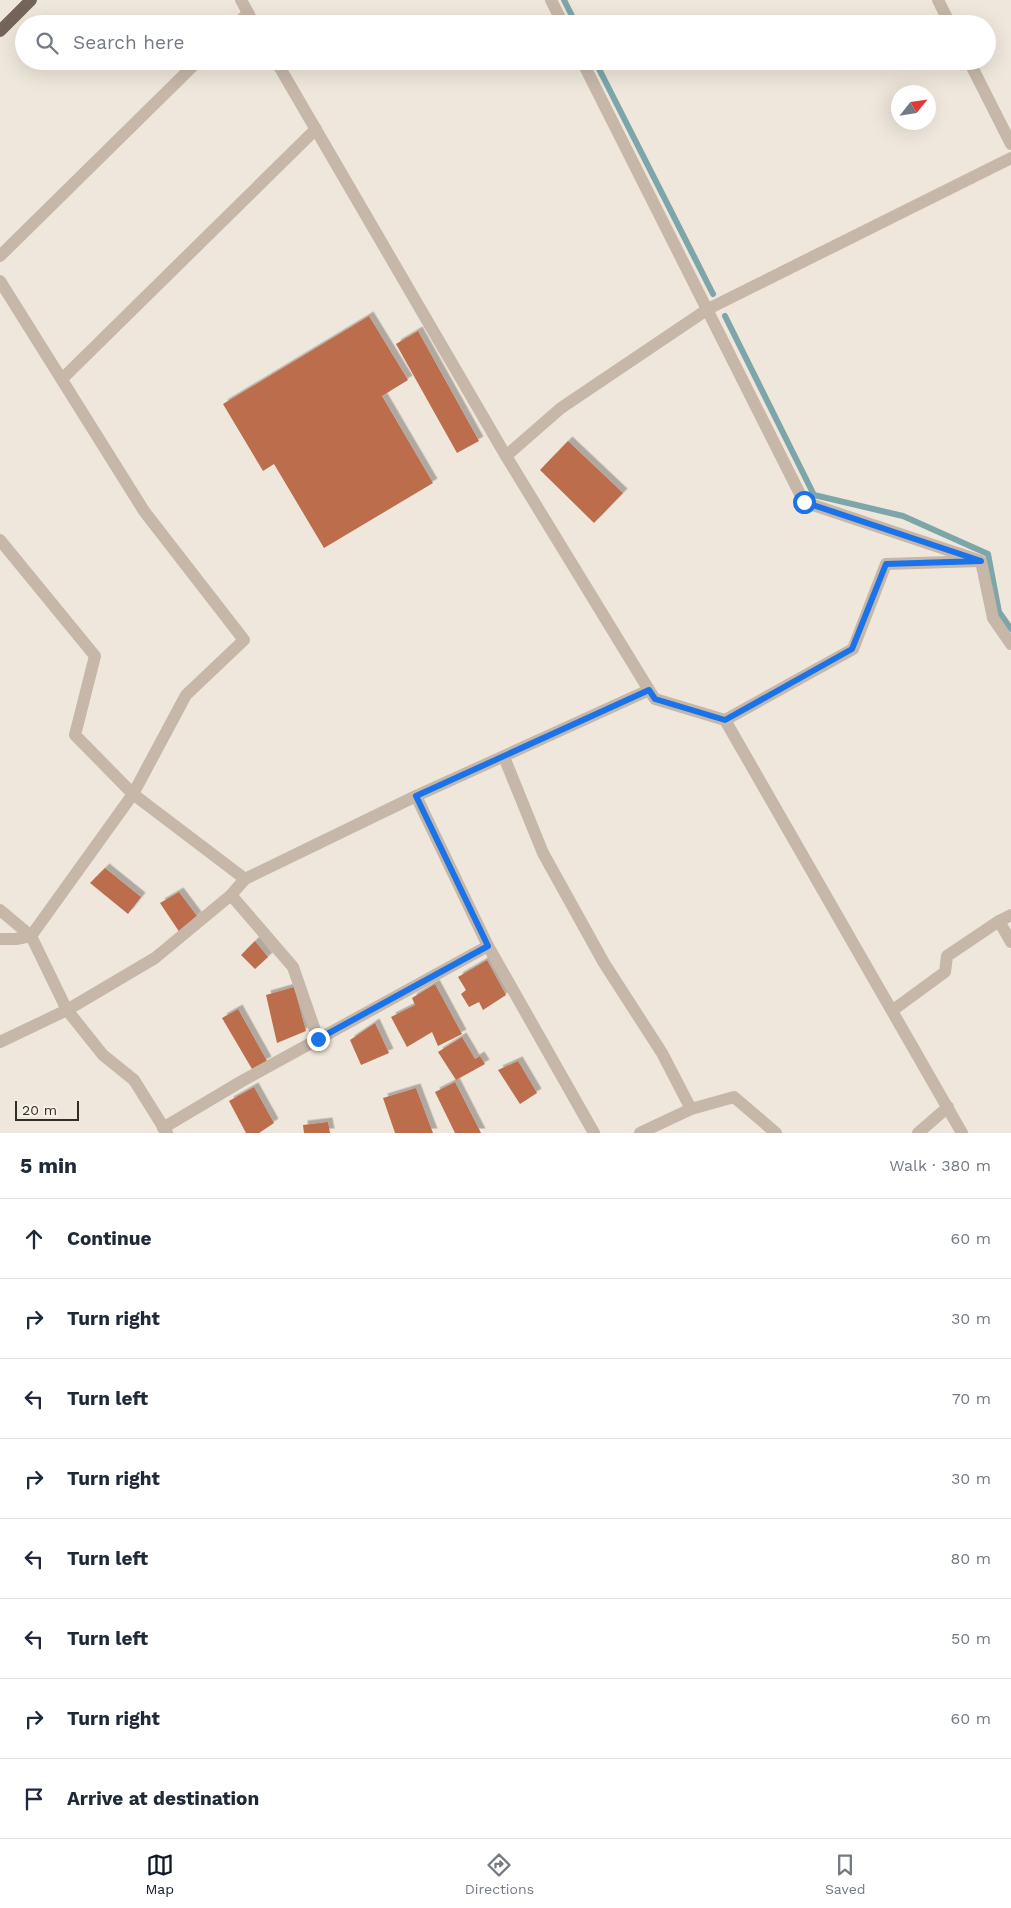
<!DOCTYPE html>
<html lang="en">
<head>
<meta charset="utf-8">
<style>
  :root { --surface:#fff; --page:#f2f2f3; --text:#1f2937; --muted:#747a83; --line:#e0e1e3; --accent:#111827 }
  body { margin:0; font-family:"Work Sans",sans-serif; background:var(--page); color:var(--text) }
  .compass { position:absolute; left:891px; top:85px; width:45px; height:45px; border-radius:50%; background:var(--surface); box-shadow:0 5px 20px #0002; rotate:60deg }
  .scale { position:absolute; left:15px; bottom:12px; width:64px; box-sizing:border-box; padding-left:5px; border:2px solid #342c27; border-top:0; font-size:14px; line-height:18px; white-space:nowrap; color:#342c27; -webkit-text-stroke:4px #f7f0e7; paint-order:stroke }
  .stop { position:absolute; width:15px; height:15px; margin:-11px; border:4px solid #1a73e8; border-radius:50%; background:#fff }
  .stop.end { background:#1a73e8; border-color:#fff; box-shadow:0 1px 5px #0008 }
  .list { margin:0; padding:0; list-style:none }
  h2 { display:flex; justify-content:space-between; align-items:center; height:65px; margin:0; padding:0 20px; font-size:21px }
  h2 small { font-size:16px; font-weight:400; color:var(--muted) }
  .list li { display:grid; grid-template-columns:32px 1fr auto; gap:15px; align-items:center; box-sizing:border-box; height:80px; padding:0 20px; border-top:1px solid var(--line) }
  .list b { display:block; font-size:19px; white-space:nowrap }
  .list em { font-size:16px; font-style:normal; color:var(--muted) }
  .icon { flex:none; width:28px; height:28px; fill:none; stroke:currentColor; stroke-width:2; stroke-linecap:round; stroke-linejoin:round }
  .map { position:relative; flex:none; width:1011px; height:1133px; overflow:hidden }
  .search { position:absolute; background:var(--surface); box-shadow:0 5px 20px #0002; left:15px; right:15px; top:15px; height:55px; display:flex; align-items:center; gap:12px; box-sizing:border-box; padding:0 18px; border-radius:28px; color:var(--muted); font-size:19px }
  .sheet { height:705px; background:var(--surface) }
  nav { display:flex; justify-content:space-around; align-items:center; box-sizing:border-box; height:70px; border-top:1px solid var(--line); background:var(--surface); font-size:14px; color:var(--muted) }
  nav a { display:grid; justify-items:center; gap:2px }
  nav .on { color:var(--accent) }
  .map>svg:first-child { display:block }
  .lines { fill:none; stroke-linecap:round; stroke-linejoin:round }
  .stream { stroke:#7ca6aa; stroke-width:6 }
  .building { fill:#bc6d4c; filter:url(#shadow) }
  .service { stroke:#c6b7a8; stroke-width:12 }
  .minor { stroke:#c6b7a8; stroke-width:12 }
  .primary { stroke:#74645a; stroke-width:12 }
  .route { stroke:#1a73e8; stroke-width:6 }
</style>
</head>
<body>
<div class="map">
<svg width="1011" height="1133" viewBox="0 0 1011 1133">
  <defs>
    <filter id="shadow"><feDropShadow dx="4.5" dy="-4.5" stdDeviation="0" flood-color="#0004"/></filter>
  </defs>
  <rect width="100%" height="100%" fill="#efe7db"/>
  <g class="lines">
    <g class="stream">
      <path d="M 564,0 L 576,24"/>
      <path d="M 595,61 L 713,294"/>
      <path d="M 725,316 L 814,495 L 903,516 L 988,554 L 999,612 L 1011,629"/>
    </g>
  </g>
  <g class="building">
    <path d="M 369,316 L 408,380 L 382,396 L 433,483 L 324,548 L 274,464 L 263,471 L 223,404 Z"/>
    <path d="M 418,331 L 479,441 L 457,453 L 396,344 Z"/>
    <path d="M 568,441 L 623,493 L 594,523 L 540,470 Z"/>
    <path d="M 105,868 L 141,897 L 128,914 L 90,883 Z"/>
    <path d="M 179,892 L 197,916 L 180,933 L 160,903 Z"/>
    <path d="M 255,941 L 268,957 L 255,969 L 241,955 Z"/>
    <path d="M 487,960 L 506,995 L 483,1010 L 479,1002 L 469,1007 L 461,994 L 466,990 L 458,977 Z"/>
    <path d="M 435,984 L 462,1034 L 438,1046 L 432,1032 L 407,1047 L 391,1017 L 415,1005 L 412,998 Z"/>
    <path d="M 294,987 L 306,1031 L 277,1043 L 266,995 Z"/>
    <path d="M 238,1009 L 267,1061 L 252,1069 L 222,1018 Z"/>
    <path d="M 375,1023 L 389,1053 L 361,1065 L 350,1040 Z"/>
    <path d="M 462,1037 L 475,1059 L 480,1056 L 485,1064 L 456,1080 L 438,1052 Z"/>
    <path d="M 518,1061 L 537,1093 L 520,1104 L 498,1070 Z"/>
    <path d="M 455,1082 L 481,1133 L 455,1133 L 435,1092 Z"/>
    <path d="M 254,1087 L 274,1123 L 259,1133 L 246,1133 L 229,1101 Z"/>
    <path d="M 416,1088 L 433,1133 L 395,1133 L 383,1098 Z"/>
    <path d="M 328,1122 L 330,1133 L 304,1133 L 303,1125 Z"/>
  </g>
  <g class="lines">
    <path class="service" d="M 725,720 L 853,649 L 886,564 L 979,561"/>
    <g class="minor">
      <path d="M 241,0 L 254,24"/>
      <path d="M 551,0 L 563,24"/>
      <path d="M 938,0 L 950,24"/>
      <path d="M 237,24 L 248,13"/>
      <path d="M 276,61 L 506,456 L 649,690 L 655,699 L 725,720 L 962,1133"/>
      <path d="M 582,61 L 804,502 L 981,561 L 993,618 L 1011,644"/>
      <path d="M 969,61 L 1011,144"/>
      <path d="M 0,256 L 198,61"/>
      <path d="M 0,281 L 144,511 L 244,640 L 186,695 L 133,794 L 31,936 L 16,939 L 0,939"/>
      <path d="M 62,379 L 316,129"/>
      <path d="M 506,456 L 561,408 L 708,309 L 1011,158"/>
      <path d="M 0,540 L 95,656 L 75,735 L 133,794 L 245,879"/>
      <path d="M 504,757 L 543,853 L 604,963 L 662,1053 L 691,1109"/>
      <path d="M 416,796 L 488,946 L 594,1133"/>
      <path d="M 231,895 L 293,967 L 318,1039"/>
      <path d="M 0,910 L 31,936 L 67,1010 L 103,1055 L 134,1080 L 167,1133"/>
      <path d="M 999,921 L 1011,942"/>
      <path d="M 893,1010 L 945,972 L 947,956 L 999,921 L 1011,915"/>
      <path d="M 0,1042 L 67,1010 L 155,958 L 231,895 L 245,879 L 416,796 L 649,690"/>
      <path d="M 163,1128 L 242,1081 L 488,946"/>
      <path d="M 640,1133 L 691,1109 L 734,1097 L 776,1133"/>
      <path d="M 918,1133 L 948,1107"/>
    </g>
    <path class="primary" d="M 0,31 L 31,0"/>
  </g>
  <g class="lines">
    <path class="route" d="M 318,1039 L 488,946 L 416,796 L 649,690 L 655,699 L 725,720 L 852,649 L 886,564 L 981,561 L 804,502"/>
  </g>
</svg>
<svg class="compass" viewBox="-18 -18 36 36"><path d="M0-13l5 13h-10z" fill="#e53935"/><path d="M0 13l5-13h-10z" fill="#747a83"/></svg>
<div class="scale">20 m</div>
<div class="stop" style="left:804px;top:502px"></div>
<div class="stop end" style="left:318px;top:1039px"></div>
<div class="search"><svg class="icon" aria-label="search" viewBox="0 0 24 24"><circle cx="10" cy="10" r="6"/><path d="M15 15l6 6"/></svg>Search here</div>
</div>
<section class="sheet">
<h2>5 min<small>Walk · 380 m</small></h2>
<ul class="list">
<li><svg class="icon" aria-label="ahead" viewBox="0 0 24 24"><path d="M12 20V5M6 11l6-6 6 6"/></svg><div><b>Continue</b></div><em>60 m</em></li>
<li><svg class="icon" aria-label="right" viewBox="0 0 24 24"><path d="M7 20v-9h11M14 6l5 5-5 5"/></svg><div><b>Turn right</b></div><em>30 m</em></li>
<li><svg class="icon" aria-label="left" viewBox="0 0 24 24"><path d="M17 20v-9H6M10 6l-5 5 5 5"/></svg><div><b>Turn left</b></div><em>70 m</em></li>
<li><svg class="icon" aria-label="right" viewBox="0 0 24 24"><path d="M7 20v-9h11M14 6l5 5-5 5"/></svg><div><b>Turn right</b></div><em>30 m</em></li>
<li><svg class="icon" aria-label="left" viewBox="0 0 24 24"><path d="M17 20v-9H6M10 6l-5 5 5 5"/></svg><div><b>Turn left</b></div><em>80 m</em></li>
<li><svg class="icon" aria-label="left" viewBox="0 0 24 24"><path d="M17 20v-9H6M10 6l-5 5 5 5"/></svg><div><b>Turn left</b></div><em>50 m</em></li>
<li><svg class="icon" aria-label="right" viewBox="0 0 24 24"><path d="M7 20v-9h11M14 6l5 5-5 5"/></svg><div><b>Turn right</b></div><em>60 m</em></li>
<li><svg class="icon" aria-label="arrive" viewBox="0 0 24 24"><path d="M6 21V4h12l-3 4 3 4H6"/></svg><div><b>Arrive at destination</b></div></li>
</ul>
</section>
<nav>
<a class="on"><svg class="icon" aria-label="map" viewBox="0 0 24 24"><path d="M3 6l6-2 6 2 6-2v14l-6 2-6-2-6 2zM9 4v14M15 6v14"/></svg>Map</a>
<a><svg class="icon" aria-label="directions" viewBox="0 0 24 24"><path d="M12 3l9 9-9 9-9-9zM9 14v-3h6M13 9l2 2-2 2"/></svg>Directions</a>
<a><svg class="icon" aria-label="saved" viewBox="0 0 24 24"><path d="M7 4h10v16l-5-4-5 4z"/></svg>Saved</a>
</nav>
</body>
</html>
